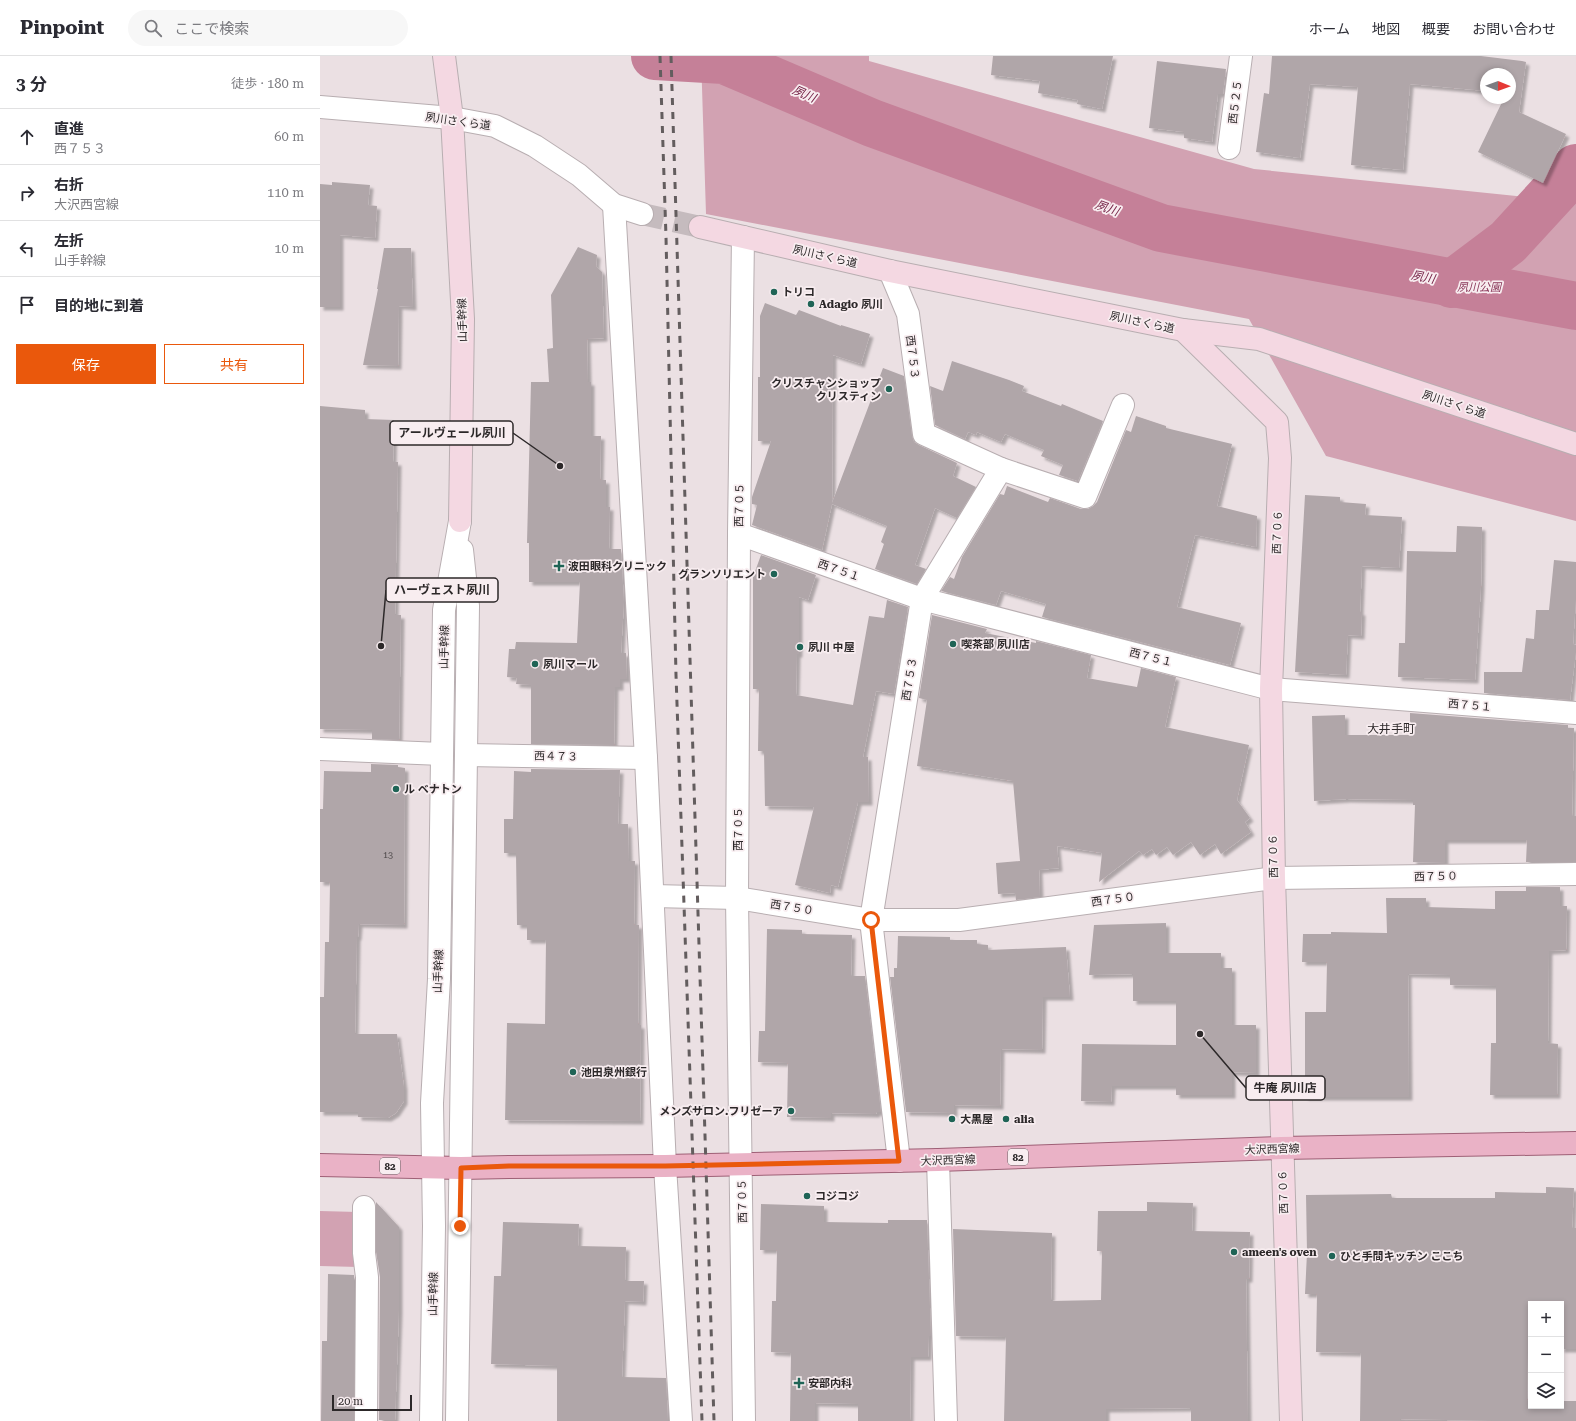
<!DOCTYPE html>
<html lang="ja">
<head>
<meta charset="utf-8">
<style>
  :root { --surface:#fff; --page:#f7f7f7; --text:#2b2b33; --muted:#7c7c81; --line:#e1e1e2; --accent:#ea580c }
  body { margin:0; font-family:"Roboto Serif","Noto Sans JP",serif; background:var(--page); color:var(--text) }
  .controls { position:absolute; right:12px; bottom:12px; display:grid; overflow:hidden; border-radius:0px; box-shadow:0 2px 6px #0003 }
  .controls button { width:36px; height:36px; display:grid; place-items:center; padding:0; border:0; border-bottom:1px solid var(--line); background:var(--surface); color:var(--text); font:20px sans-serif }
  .compass { position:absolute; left:1160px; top:12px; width:36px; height:36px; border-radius:50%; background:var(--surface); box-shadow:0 2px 6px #0003; rotate:91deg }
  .scale { position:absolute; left:12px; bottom:10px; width:80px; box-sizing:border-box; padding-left:4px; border:2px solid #2c2829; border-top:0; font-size:11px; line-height:14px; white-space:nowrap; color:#2c2829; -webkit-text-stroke:3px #f8edf0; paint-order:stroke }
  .stop { position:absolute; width:12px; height:12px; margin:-9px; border:3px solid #ea580c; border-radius:50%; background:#fff }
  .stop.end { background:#ea580c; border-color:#fff; box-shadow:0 1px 4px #0008 }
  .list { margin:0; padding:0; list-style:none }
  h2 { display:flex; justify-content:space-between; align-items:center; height:52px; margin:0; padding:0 16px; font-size:17px }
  h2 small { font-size:13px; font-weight:400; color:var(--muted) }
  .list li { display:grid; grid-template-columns:26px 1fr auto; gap:12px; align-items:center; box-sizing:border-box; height:56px; padding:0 16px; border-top:1px solid var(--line) }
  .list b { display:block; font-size:15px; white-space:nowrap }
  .list p { margin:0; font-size:13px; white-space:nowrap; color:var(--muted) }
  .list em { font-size:13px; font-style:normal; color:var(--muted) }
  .actions { display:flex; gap:8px; padding:12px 16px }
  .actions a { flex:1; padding:9px 0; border:1px solid var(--accent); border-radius:0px; text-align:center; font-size:14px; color:var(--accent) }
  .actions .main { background:var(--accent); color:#fff }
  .icon { flex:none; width:22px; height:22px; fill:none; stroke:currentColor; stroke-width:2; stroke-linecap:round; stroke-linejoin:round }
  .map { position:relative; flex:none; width:1256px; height:1365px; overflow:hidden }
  header { display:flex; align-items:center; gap:24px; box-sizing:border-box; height:56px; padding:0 20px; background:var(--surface); border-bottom:1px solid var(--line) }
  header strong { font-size:19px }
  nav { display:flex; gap:22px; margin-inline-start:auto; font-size:14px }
  .search { width:280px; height:36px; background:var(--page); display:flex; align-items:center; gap:10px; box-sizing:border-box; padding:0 14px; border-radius:22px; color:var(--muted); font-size:15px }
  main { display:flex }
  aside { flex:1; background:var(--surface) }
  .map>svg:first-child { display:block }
  .green { fill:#d2a2b2 }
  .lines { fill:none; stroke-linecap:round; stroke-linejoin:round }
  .river { stroke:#c58098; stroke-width:48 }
  .building { fill:#b0a6a9; filter:url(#shadow) }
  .street-tunnel { stroke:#c5bbbe; stroke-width:22; stroke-dasharray:22 11; stroke-linecap:butt }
  .street-casing { stroke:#b8aeb1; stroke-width:24 }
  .secondary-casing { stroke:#b8aeb1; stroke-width:24 }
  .primary-casing { stroke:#9e6076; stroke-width:24 }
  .street { stroke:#fff; stroke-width:22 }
  .secondary { stroke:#f4d8e2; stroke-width:22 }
  .primary { stroke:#eab2c6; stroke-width:22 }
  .rail { stroke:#635d5e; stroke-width:3; stroke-dasharray:7 7; stroke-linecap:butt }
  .route { stroke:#ea580c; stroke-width:5 }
  .poi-dot { fill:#1f6456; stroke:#f8edf0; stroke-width:1.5 }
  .labels { text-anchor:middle; stroke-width:3.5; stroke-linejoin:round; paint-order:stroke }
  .number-label { font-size:9px; fill:#4d4849 }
  .shield { fill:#f8edf0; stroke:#696365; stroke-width:1 }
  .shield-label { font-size:10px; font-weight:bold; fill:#2c2829 }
  .street-label { font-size:11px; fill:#2c2829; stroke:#f8edf0 }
  .park-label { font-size:11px; font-style:italic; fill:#883557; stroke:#f8edf0 }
  .poi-label { font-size:11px; font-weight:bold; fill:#2c2829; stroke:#f8edf0; text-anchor:start }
  .water-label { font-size:12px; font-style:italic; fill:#762447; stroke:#f8edf0 }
  .neighbourhood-label { font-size:12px; fill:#2c2829; stroke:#f8edf0 }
  .leader { fill:none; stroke:#2c2829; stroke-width:1.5 }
  .callout-dot { fill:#2c2829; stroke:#f8edf0; stroke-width:1.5 }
  .callout { fill:#f8edf0; stroke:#2c2829; stroke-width:1.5 }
  .callout-label { font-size:12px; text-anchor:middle; font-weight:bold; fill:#2c2829 }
</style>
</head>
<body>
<header>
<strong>Pinpoint</strong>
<div class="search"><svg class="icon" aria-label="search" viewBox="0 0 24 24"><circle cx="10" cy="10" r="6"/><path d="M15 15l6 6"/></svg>ここで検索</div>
<nav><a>ホーム</a><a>地図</a><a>概要</a><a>お問い合わせ</a></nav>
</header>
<main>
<aside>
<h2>3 分<small>徒歩 · 180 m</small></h2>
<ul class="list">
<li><svg class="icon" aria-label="ahead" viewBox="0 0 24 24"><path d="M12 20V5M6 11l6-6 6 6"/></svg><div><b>直進</b><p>西７５３</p></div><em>60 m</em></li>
<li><svg class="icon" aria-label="right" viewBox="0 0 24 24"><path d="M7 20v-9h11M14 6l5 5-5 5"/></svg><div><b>右折</b><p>大沢西宮線</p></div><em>110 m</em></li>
<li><svg class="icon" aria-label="left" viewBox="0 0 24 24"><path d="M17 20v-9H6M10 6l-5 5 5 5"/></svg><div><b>左折</b><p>山手幹線</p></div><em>10 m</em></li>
<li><svg class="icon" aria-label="arrive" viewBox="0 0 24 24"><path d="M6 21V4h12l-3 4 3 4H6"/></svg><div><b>目的地に到着</b></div></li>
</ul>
<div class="actions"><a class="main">保存</a><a>共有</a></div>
</aside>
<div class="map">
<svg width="1256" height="1365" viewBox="0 0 1256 1365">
  <defs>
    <filter id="shadow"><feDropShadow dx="3.5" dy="3.5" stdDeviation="1" flood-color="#0004"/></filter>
  </defs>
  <rect width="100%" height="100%" fill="#ebe0e3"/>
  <g class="green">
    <path d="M 381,0 L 549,0 L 549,5 L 934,113 L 1256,146 L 1256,465 L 1006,400 L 929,263 L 386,158 Z"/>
    <path d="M 0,1155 L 38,1156 L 38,1211 L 0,1210 Z"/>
  </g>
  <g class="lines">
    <g class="river">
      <path d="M 335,0 L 404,4 L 552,67 L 841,172 L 1256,250"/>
      <path d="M 1132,228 L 1188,186 L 1256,112"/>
    </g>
  </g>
  <g class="building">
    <path d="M 673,0 L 793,0 L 782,53 L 757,48 L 758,44 L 718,37 L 720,25 L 671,19 Z"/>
    <path d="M 952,0 L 1161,0 L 1202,5 L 1206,6 L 1199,56 L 1246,78 L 1223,127 L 1158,96 L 1184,42 L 1190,42 L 1190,18 L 1166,18 L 1166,35 L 1090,28 L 1083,114 L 1031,109 L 1038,31 L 990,28 L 980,102 L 936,96 L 944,37 L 949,38 Z"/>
    <path d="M 837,5 L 906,13 L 903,38 L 898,38 L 892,86 L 864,82 L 864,76 L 829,72 Z"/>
    <path d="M 12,126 L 50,129 L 48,149 L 57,150 L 55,182 L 20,179 L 20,251 L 0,251 L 0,128 L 12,129 Z"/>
    <path d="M 258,191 L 277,199 L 276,210 L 282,216 L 284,282 L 267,283 L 268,326 L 271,326 L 271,380 L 281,380 L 280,424 L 286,424 L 286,451 L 290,451 L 289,493 L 301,493 L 304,546 L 301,597 L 306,597 L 307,623 L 300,623 L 300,631 L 295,631 L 294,689 L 211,688 L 211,629 L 196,628 L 197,622 L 187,621 L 189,593 L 195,593 L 196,586 L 257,587 L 260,526 L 209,526 L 209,487 L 207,487 L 211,326 L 229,326 L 227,293 L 233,292 L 231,239 Z"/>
    <path d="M 64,192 L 91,192 L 93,251 L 79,250 L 78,310 L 43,309 L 58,233 L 57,233 Z"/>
    <path d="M 445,247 L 476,259 L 479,254 L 521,270 L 521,269 L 550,278 L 541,308 L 513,299 L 512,447 L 563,312 L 584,320 L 592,380 L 594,386 L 599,389 L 637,407 L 633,420 L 656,431 L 637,462 L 615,452 L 595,509 L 606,513 L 597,528 L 555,513 L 564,488 L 561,486 L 567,470 L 512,448 L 502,494 L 432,469 L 437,449 L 432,448 L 432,441 L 451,385 L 438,385 L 438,321 L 440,321 L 440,260 Z"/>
    <path d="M 632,305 L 689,324 L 704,330 L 702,335 L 741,350 L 742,348 L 783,365 L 758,425 L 739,419 L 743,409 L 721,400 L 724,394 L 685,378 L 681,386 L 657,376 L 656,379 L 648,376 L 645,383 L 615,369 L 610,330 L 623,335 Z"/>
    <path d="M 0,350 L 45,354 L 45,363 L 74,364 L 73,406 L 78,406 L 75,559 L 81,559 L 79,684 L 52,683 L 52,674 L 0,673 Z"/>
    <path d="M 816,360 L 846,370 L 846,372 L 912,388 L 897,450 L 937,460 L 936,491 L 875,479 L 857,551 L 921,567 L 910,609 L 722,561 L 726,548 L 681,535 L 676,549 L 621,535 L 630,521 L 634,523 L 642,501 L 680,438 L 684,439 L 687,430 L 728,446 L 730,442 L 761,453 L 768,453 L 773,450 L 777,446 L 806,374 L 811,376 Z"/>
    <path d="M 985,439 L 1020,441 L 1020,446 L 1046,448 L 1045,459 L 1082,461 L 1079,512 L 1042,510 L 1040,556 L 1042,556 L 1041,580 L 1028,579 L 1026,619 L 975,616 Z"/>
    <path d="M 1137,470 L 1162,471 L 1161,531 L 1155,624 L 1078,621 L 1079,587 L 1085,587 L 1087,495 L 1136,496 Z"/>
    <path d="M 441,499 L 496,519 L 488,544 L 479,541 L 479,598 L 477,598 L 476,639 L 533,649 L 549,560 L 564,562 L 567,544 L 588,551 L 574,638 L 556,635 L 543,701 L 548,701 L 549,746 L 538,746 L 518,831 L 511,829 L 510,837 L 475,829 L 494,751 L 445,750 L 444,695 L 438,695 L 439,633 L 433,633 L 433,521 Z"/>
    <path d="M 1234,504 L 1256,506 L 1256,543 L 1253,588 L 1256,589 L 1256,596 L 1250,644 L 1164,637 L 1164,616 L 1202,616 L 1206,582 L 1214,583 L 1216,554 L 1229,554 Z"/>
    <path d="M 612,559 L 667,573 L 665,577 L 716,587 L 716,585 L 771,599 L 767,622 L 817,631 L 821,612 L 856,621 L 845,671 L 929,689 L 917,744 L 930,762 L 925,766 L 931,776 L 901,798 L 895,788 L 880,799 L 871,786 L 853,799 L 847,791 L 836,799 L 832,793 L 823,799 L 819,795 L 779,826 L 782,797 L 737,790 L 739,812 L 719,814 L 720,841 L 696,844 L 695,837 L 678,838 L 676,807 L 700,805 L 693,725 L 597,710 L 607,644 L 599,642 Z"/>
    <path d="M 1090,657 L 1248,669 L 1248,672 L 1254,672 L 1252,760 L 1256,760 L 1256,806 L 1206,806 L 1207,784 L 1125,784 L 1125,807 L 1093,806 L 1095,749 L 1093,749 L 1093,744 L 1027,743 L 994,745 L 992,660 L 1025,659 L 1025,679 L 1090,679 Z"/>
    <path d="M 51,708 L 78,709 L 78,711 L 85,712 L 84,869 L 39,868 L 38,881 L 37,881 L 35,978 L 77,978 L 84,1031 L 84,1045 L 76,1057 L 68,1062 L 38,1061 L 38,1056 L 0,1056 L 0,941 L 4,941 L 5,886 L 9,886 L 10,826 L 0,826 L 0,753 L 3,753 L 4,715 L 51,716 Z"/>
    <path d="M 211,713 L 300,714 L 298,768 L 308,768 L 309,805 L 315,805 L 314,869 L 319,869 L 318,969 L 321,969 L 320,1065 L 185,1064 L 187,967 L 225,968 L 226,884 L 207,884 L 207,869 L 197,869 L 196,797 L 184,797 L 184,763 L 193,763 L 194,715 L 211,716 Z"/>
    <path d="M 1206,831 L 1240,831 L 1240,850 L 1247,850 L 1246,894 L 1229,895 L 1228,987 L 1238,988 L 1237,1039 L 1170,1039 L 1171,987 L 1176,987 L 1176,930 L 1130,929 L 1130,919 L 1088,918 L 1089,1041 L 985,1041 L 985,956 L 1006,956 L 1007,906 L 982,906 L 983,878 L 1011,878 L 1011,876 L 1067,877 L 1066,842 L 1106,842 L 1106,851 L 1175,853 L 1175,835 L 1206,835 Z"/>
    <path d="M 846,867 L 846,897 L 901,897 L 901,912 L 912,912 L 912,969 L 936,969 L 936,1017 L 912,1016 L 912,1039 L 856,1039 L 856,1030 L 792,1030 L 791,1046 L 761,1045 L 762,988 L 856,989 L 856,945 L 813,945 L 813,918 L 769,919 L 774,869 Z"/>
    <path d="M 447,873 L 482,874 L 482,878 L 532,879 L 531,920 L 545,920 L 561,1056 L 557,1056 L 556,1058 L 511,1057 L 511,1062 L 467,1061 L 468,1007 L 438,1006 L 439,975 L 445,975 Z"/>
    <path d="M 578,880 L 630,881 L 630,884 L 657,884 L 657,888 L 668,889 L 668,894 L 746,891 L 750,941 L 723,941 L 722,994 L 681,993 L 680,1050 L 634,1049 L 634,1057 L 586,1056 L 570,921 L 574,921 L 574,912 L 577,912 Z"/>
    <path d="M 1226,1131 L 1254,1132 L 1252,1172 L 1256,1172 L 1256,1293 L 1241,1293 L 1241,1248 L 1211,1248 L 1211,1292 L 1209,1292 L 1208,1296 L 1207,1344 L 1211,1345 L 1211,1350 L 1241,1350 L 1241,1345 L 1256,1345 L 1256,1365 L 1172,1365 L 1080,1363 L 1080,1365 L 1040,1365 L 1041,1297 L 996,1296 L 997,1238 L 985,1238 L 987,1197 L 986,1139 L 1071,1138 L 1072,1142 L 1175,1142 L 1175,1136 L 1226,1137 Z"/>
    <path d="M 56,1146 L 79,1171 L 79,1254 L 75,1364 L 59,1364 L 60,1221 L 56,1196 Z"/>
    <path d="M 827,1146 L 873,1147 L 872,1175 L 930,1176 L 929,1223 L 926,1223 L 928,1365 L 871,1365 L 871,1352 L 786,1353 L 786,1365 L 684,1365 L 686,1281 L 636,1280 L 633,1173 L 732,1177 L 731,1245 L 781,1244 L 782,1195 L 777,1195 L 778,1155 L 827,1155 Z"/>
    <path d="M 441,1148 L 504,1150 L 504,1166 L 568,1167 L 568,1164 L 607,1164 L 611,1280 L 609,1280 L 608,1301 L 591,1301 L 590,1365 L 538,1365 L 538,1348 L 495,1347 L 495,1365 L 470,1365 L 471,1297 L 451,1296 L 452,1245 L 456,1245 L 457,1194 L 440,1194 Z"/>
    <path d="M 183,1166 L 259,1168 L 258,1190 L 306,1191 L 305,1225 L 324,1225 L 323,1246 L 305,1245 L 302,1321 L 346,1322 L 348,1365 L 237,1365 L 237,1310 L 171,1308 L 174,1220 L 181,1220 Z"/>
    <path d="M 8,1218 L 34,1219 L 34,1365 L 1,1365 L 2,1285 L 7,1285 Z"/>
  </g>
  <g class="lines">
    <path class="street-tunnel" d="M 322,158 L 380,171"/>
    <defs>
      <g id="street">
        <path d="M 0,51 L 132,62 L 175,70 L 215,90 L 259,119 L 294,149 L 322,158"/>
        <path d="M 909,92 L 921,0"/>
        <path d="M 294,149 L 326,702 L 345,1110 L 361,1365"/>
        <path d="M 423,181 L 419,478 L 417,842 L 424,1365"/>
        <path d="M 570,215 L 588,258 L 604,378 L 681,413 L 602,543 L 551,864 L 579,1105"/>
        <path d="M 681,413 L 765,441 L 803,349"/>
        <path d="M 419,478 L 602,543 L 951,633 L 1256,657"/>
        <path d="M 0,693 L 122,698"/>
        <path d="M 146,699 L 326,702"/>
        <path d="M 333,840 L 417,842 L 551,864 L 639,864 L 954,822 L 1256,818"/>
        <path d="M 618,1104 L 626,1365"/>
        <path d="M 44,1151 L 44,1197 L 47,1221 L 46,1365"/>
        <path d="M 111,1365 L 114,1170 L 112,1047 L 119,923 L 124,554 L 140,465"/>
        <path d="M 137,1365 L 148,550 L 142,494"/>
      </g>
      <g id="secondary">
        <path d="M 124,0 L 132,62 L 143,263 L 140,465"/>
        <path d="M 380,171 L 570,215 L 863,274 L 939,283 L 1256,388"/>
        <path d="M 863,274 L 957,366 L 960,402 L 951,633 L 954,822 L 971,1365"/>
      </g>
      <path id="primary" d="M 0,1109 L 141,1112 L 189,1111 L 345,1110 L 618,1104 L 961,1092 L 1256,1087"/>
    </defs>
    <use href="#street" class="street-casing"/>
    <use href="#secondary" class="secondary-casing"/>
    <use href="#primary" class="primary-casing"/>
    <use href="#street" class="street"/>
    <use href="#secondary" class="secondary"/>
    <use href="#primary" class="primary"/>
    <g class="rail">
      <path d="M 340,0 L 346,181 L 356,619 L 382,1365"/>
      <path d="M 351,0 L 394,1365"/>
    </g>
  </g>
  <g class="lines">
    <path class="route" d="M 140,1170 L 141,1112 L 189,1110 L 345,1110 L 579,1105 L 551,864"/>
  </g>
  <g class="poi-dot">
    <circle cx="454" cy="236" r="4"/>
    <circle cx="491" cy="248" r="4"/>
    <circle cx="569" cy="333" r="4"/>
    <path d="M237 504h4v4h4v4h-4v4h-4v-4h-4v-4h4z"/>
    <circle cx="454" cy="518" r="4"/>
    <circle cx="633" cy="588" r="4"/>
    <circle cx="480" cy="591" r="4"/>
    <circle cx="215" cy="608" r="4"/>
    <circle cx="76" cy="733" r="4"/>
    <circle cx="253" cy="1016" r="4"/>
    <circle cx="471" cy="1055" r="4"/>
    <circle cx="632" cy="1063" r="4"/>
    <circle cx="686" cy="1063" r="4"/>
    <circle cx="487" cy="1140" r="4"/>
    <circle cx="914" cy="1196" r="4"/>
    <circle cx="1012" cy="1200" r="4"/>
    <path d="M477 1321h4v4h4v4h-4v4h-4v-4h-4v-4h4z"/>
  </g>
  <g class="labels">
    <g class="number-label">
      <text x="68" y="802">13</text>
    </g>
    <g class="shield">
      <rect x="688" y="1093" width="20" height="16" rx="3"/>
      <rect x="60" y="1102" width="20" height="16" rx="3"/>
    </g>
    <g class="shield-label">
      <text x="698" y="1105">82</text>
      <text x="70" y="1114">82</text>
    </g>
    <g class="street-label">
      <text transform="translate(915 46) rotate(-83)" y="4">西５２５</text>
      <text transform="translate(138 65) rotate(8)" y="4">夙川さくら道</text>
      <text transform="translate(505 200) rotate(13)" y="4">夙川さくら道</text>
      <text transform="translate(142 264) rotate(-91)" y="4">山手幹線</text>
      <text transform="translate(822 266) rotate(12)" y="4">夙川さくら道</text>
      <text transform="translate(593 301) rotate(83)" y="4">西７５３</text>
      <text transform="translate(1134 348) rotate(18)" y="4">夙川さくら道</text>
      <text transform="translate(419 449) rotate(-89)" y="4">西７０５</text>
      <text transform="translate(957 476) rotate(-88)" y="4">西７０６</text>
      <text transform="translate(519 514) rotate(19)" y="4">西７５１</text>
      <text transform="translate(124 591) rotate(-89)" y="4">山手幹線</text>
      <text transform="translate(831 601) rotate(14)" y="4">西７５１</text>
      <text transform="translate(589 623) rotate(-81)" y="4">西７５３</text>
      <text transform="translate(1150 649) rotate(5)" y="4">西７５１</text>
      <text transform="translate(236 700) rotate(1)" y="4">西４７３</text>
      <text transform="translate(418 773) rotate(-90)" y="4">西７０５</text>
      <text transform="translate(953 800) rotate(-91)" y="4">西７０６</text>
      <text transform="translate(1116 820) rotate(-1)" y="4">西７５０</text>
      <text transform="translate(793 843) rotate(-8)" y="4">西７５０</text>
      <text transform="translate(472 851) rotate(9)" y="4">西７５０</text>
      <text transform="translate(118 915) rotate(-88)" y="4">山手幹線</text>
      <text transform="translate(952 1093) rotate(-2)" y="4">大沢西宮線</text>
      <text transform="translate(628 1104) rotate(-2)" y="4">大沢西宮線</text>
      <text transform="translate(963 1136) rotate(-92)" y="4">西７０６</text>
      <text transform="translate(422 1145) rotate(-91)" y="4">西７０５</text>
      <text transform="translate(113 1238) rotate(-89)" y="4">山手幹線</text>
    </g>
    <g class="park-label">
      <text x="1159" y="235">夙川公園</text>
    </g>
    <g class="poi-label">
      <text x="462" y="240">トリコ</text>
      <text x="499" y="252">Adagio 夙川</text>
      <text x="561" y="331" text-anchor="end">クリスチャンショップ<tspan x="561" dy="13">クリスティン</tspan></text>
      <text x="248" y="514">波田眼科クリニック</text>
      <text x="446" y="522" text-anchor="end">グランソリエント</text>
      <text x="641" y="592">喫茶部 夙川店</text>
      <text x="488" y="595">夙川 中屋</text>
      <text x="223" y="612">夙川マール</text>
      <text x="84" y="737">ル ベナトン</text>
      <text x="261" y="1020">池田泉州銀行</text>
      <text x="463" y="1059" text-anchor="end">メンズサロン.フリゼーア</text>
      <text x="640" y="1067">大黒屋</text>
      <text x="694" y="1067">alia</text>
      <text x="495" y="1144">コジコジ</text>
      <text x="922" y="1200">ameen's oven</text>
      <text x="1020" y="1204">ひと手間キッチン ここち</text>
      <text x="488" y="1331">安部内科</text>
    </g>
    <g class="water-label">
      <text transform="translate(484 38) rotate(23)" y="4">夙川</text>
      <text transform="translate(787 152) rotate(20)" y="4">夙川</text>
      <text transform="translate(1103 221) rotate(11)" y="4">夙川</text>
    </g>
    <g class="neighbourhood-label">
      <text x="1071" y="677">大井手町</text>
    </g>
  </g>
  <path class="leader" d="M240 410L193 377M61 590L66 534M880 978L926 1032"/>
  <g class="callout-dot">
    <circle cx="240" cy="410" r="4"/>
    <circle cx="61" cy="590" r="4"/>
    <circle cx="880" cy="978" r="4"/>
  </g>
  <g class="callout">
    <rect x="70" y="365" width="123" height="24" rx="4"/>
    <rect x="66" y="522" width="112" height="24" rx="4"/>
    <rect x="926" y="1020" width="79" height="24" rx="4"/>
  </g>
  <g class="callout-label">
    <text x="132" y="381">アールヴェール夙川</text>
    <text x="122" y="538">ハーヴェスト夙川</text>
    <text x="965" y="1036">牛庵 夙川店</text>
  </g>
</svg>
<div class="controls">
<button>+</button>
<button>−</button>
<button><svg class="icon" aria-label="layers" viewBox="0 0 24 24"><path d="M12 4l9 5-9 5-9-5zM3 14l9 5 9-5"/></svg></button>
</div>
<svg class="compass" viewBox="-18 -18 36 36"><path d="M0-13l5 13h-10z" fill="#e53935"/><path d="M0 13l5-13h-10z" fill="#7c7c81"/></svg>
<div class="scale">20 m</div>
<div class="stop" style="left:551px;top:864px"></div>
<div class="stop end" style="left:140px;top:1170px"></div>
</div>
</main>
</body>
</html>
